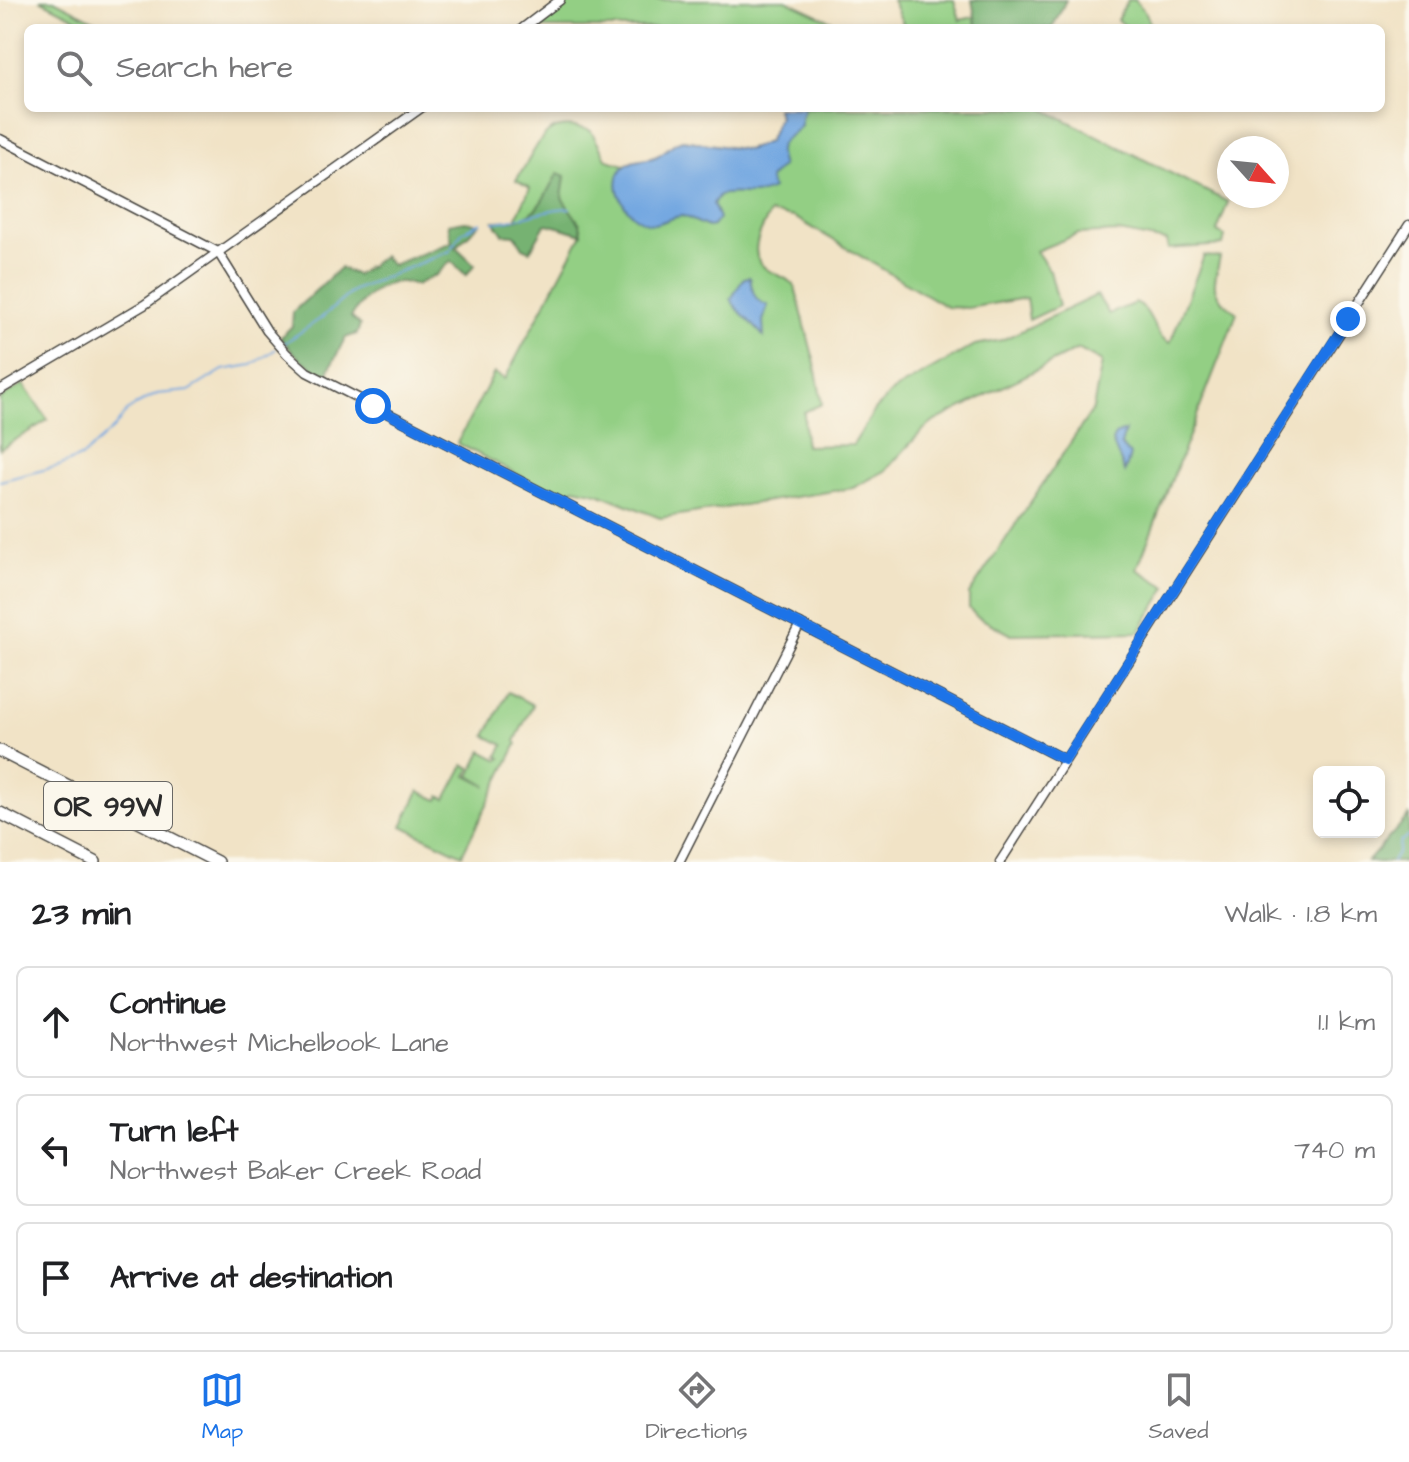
<!DOCTYPE html>
<html lang="en">
<head>
<meta charset="utf-8">
<style>
  :root { --surface:#fff; --page:#f6f6f6; --text:#202124; --muted:#757577; --line:#e0e0e0; --accent:#1a73e8 }
  body { margin:0; font-family:"Architects Daughter",sans-serif; background:var(--page); color:var(--text) }
  .controls { position:absolute; right:24px; bottom:24px; display:grid; overflow:hidden; border-radius:12px; box-shadow:0 4px 12px #0003 }
  .controls button { width:72px; height:72px; display:grid; place-items:center; padding:0; border:0; border-bottom:2px solid var(--line); background:var(--surface); color:var(--text); font:40px sans-serif }
  .compass { position:absolute; left:1217px; top:136px; width:72px; height:72px; border-radius:50%; background:var(--surface); box-shadow:0 4px 12px #0003; rotate:117deg }
  .stop { position:absolute; width:24px; height:24px; margin:-18px; border:6px solid #1a73e8; border-radius:50%; background:#fff }
  .stop.end { background:#1a73e8; border-color:#fff; box-shadow:0 2px 8px #0008 }
  .list { margin:0; padding:0; list-style:none }
  h2 { display:flex; justify-content:space-between; align-items:center; height:104px; margin:0; padding:0 32px; font-size:34px }
  h2 small { font-size:26px; font-weight:400; color:var(--muted) }
  .list li { display:grid; grid-template-columns:52px 1fr auto; gap:24px; align-items:center; box-sizing:border-box; height:112px; margin:0 16px 16px; padding:0 16px; border:2px solid var(--line); border-radius:12px }
  .list b { display:block; font-size:30px; white-space:nowrap }
  .list p { margin:0; font-size:26px; white-space:nowrap; color:var(--muted) }
  .list em { font-size:26px; font-style:normal; color:var(--muted) }
  .icon { flex:none; width:44px; height:44px; fill:none; stroke:currentColor; stroke-width:2; stroke-linecap:round; stroke-linejoin:round }
  .map { position:relative; flex:none; width:1409px; height:862px; overflow:hidden }
  .search { position:absolute; background:var(--surface); box-shadow:0 4px 12px #0003; left:24px; right:24px; top:24px; height:88px; display:flex; align-items:center; gap:20px; box-sizing:border-box; padding:0 28px; border-radius:12px; color:var(--muted); font-size:30px }
  .sheet { height:488px; background:var(--surface) }
  nav { display:flex; justify-content:space-around; align-items:center; box-sizing:border-box; height:112px; border-top:2px solid var(--line); background:var(--surface); font-size:22px; color:var(--muted) }
  nav a { display:grid; justify-items:center; gap:4px }
  nav .on { color:var(--accent) }
  .map>svg:first-child { display:block }
  .green { fill:#93cf84; stroke:#5f7d58; stroke-width:2 }
  .forest { fill:#76b272; stroke:#506e4e; stroke-width:2 }
  .water { fill:#75a8e1; stroke:#506a86; stroke-width:2 }
  .lines { fill:none; stroke-linecap:round; stroke-linejoin:round }
  .stream { stroke:#75a8e1; stroke-width:2 }
  .secondary-casing { stroke:#494742; stroke-width:11 }
  .highway-casing { stroke:#494742; stroke-width:14 }
  .secondary { stroke:#fff; stroke-width:8 }
  .highway { stroke:#fff; stroke-width:11 }
  .route { stroke:#1a73e8; stroke-width:10 }
  .labels { text-anchor:middle; stroke-width:8; stroke-linejoin:round; paint-order:stroke }
  .shield { fill:#fbf7ec; stroke:#696865; stroke-width:2 }
  .shield-label { font-size:28px; font-weight:bold; fill:#2b2b2b }
</style>
</head>
<body>
<div class="map">
<svg width="1409" height="862" viewBox="0 0 1409 862">
  <rect width="100%" height="100%" fill="#fbf7ec"/>
  <filter id="ink" filterUnits="userSpaceOnUse"><feTurbulence type="fractalNoise" baseFrequency=".0125" numOctaves="2"/><feDisplacementMap in="SourceGraphic" scale="16" xChannelSelector="R" yChannelSelector="G"/><feConvolveMatrix kernelMatrix="1 2 1 2 8 2 1 2 1" color-interpolation-filters="sRGB"/></filter>
  <filter id="wash" filterUnits="userSpaceOnUse"><feTurbulence type="fractalNoise" baseFrequency=".006" numOctaves="4" result="noise"/><feDisplacementMap in="SourceGraphic" scale="32" xChannelSelector="R" yChannelSelector="G"/><feGaussianBlur stdDeviation="1.8" result="paint"/><feColorMatrix in="noise" values="0 0 0 0 0 0 0 0 0 0 0 0 0 0 0 0 0 1.4 0 .05"/><feComposite in="paint" operator="in"/></filter>
  <g filter="url(#wash)">
    <rect width="100%" height="100%" fill="#f1e3c6"/>
    <g class="green">
      <path d="M 40,0 L 54,0 L 109,28 L 95,28 Z"/>
      <path d="M 570,0 L 786,0 L 846,28 L 534,28 Z"/>
      <path d="M 892,0 L 954,0 L 960,20 L 974,17 L 977,28 L 905,28 Z"/>
      <path d="M 1128,0 L 1135,0 L 1146,13 L 1152,28 L 1129,28 L 1117,20 Z"/>
      <path d="M 777,108 L 1042,108 L 1228,202 L 1217,232 L 1225,236 L 1223,245 L 1168,249 L 1166,241 L 1119,232 L 1078,234 L 1036,251 L 1050,271 L 1059,306 L 1029,320 L 1026,298 L 968,308 L 947,307 L 794,217 L 770,213 C 761,230 745,256 768,270 C 780,277 787,277 795,287 L 815,364 L 822,404 L 804,412 L 805,446 L 853,445 L 875,410 L 893,391 L 975,345 L 1002,340 L 1097,295 L 1109,314 L 1135,303 C 1154,310 1151,334 1170,343 L 1204,256 L 1220,257 C 1213,290 1209,291 1237,313 L 1137,569 L 1167,587 L 1139,632 L 1010,634 L 976,616 L 969,608 L 969,594 L 1093,409 L 1102,362 L 1078,349 L 935,421 L 922,431 L 885,471 L 853,488 L 660,518 L 598,493 L 574,488 L 567,500 L 457,443 L 494,373 L 505,379 L 582,234 L 580,224 L 561,198 L 565,176 L 558,174 L 536,212 L 515,221 L 530,188 L 516,180 C 541,145 541,114 591,131 L 607,160 L 625,165 C 635,160 642,161 653,158 C 665,155 671,143 683,140 L 747,150 L 768,142 L 779,117 Z"/>
      <path d="M 23,384 L 48,420 L 0,449 L 0,399 Z"/>
      <path d="M 508,692 L 533,705 L 515,741 L 517,744 L 462,855 L 402,826 L 419,791 L 438,800 L 440,796 L 446,799 L 464,765 L 471,768 L 467,776 L 487,786 L 470,776 L 482,751 L 499,760 L 501,758 L 498,756 L 504,745 L 486,736 Z"/>
    </g>
    <g class="forest">
      <path d="M 972,0 L 1066,0 L 1052,28 L 977,28 Z"/>
      <path d="M 558,173 L 565,176 L 562,198 L 580,224 L 582,234 L 548,224 L 545,225 L 530,251 L 523,248 L 515,235 L 503,234 L 494,221 C 538,222 538,206 558,173 Z"/>
      <path d="M 465,221 L 479,224 L 456,247 L 475,265 L 466,275 L 451,261 L 436,275 L 416,285 C 387,274 366,294 351,317 L 360,325 L 357,334 L 345,338 L 326,376 L 300,359 L 280,338 L 292,326 L 293,312 L 340,268 L 357,275 L 383,256 L 392,265 L 452,242 L 448,224 Z"/>
      <path d="M 1409,815 L 1409,862 L 1367,862 Z"/>
    </g>
    <g class="water">
      <path d="M 777,108 L 803,108 L 804,111 L 801,117 L 801,126 C 785,142 773,140 782,166 L 769,179 L 772,189 C 755,199 737,190 719,195 L 713,204 L 719,218 L 713,226 L 708,227 L 683,216 C 672,216 662,224 653,224 C 630,223 606,187 623,168 C 633,157 646,162 657,156 C 667,151 672,142 683,140 L 747,150 L 768,142 L 779,117 Z"/>
      <path d="M 750,277 C 752,291 754,302 768,305 L 763,321 L 764,337 C 756,326 734,309 731,299 L 744,278 Z"/>
      <path d="M 1125,431 L 1121,445 L 1130,455 L 1125,472 L 1112,441 L 1115,435 Z"/>
    </g>
    <g class="lines">
      <g class="stream">
        <path d="M 494,222 C 520,221 544,208 570,208"/>
        <path d="M 283,344 L 320,319 L 354,290 L 450,251 L 462,232 L 481,222"/>
        <path d="M 0,481 L 59,466 L 83,456 L 115,427 L 127,411 L 136,405 L 157,394 L 189,391 L 223,370 L 252,365 L 276,349"/>
        <path d="M 1392,862 L 1398,852 L 1400,841 L 1409,836"/>
      </g>
    </g>
  </g>
  <g filter="url(#ink)">
    <g class="lines">
      <defs>
        <g id="secondary">
          <path d="M 523,28 L 560,0"/>
          <path d="M 0,139 L 218,252 L 267,331 L 287,354 L 307,372 L 1065,760"/>
          <path d="M 0,390 L 144,305 L 421,108"/>
          <path d="M 679,862 L 800,624"/>
          <path d="M 1000,862 L 1409,225"/>
        </g>
        <g id="highway">
          <path d="M 0,751 L 217,862"/>
          <path d="M 0,813 L 95,862"/>
        </g>
      </defs>
      <use href="#secondary" class="secondary-casing"/>
      <use href="#highway" class="highway-casing"/>
      <use href="#secondary" class="secondary"/>
      <use href="#highway" class="highway"/>
    </g>
  </g>
  <g class="lines" filter="url(#ink)">
    <path class="route" d="M 373,406 L 1065,760 L 1348,319"/>
  </g>
  <g class="labels">
    <rect class="shield" x="44" y="782" width="128" height="48" rx="6"/>
    <g class="shield-label">
      <text x="108" y="816">OR 99W</text>
    </g>
  </g>
</svg>
<div class="controls">
<button><svg class="icon" aria-label="locate" viewBox="0 0 24 24"><circle cx="12" cy="12" r="6"/><path d="M12 2v4M12 18v4M2 12h4M18 12h4"/></svg></button>
</div>
<svg class="compass" viewBox="-18 -18 36 36"><path d="M0-13l5 13h-10z" fill="#e53935"/><path d="M0 13l5-13h-10z" fill="#757577"/></svg>
<div class="stop" style="left:373px;top:406px"></div>
<div class="stop end" style="left:1348px;top:319px"></div>
<div class="search"><svg class="icon" aria-label="search" viewBox="0 0 24 24"><circle cx="10" cy="10" r="6"/><path d="M15 15l6 6"/></svg>Search here</div>
</div>
<section class="sheet">
<h2>23 min<small>Walk · 1.8 km</small></h2>
<ul class="list">
<li><svg class="icon" aria-label="ahead" viewBox="0 0 24 24"><path d="M12 20V5M6 11l6-6 6 6"/></svg><div><b>Continue</b><p>Northwest Michelbook Lane</p></div><em>1.1 km</em></li>
<li><svg class="icon" aria-label="left" viewBox="0 0 24 24"><path d="M17 20v-9H6M10 6l-5 5 5 5"/></svg><div><b>Turn left</b><p>Northwest Baker Creek Road</p></div><em>740 m</em></li>
<li><svg class="icon" aria-label="arrive" viewBox="0 0 24 24"><path d="M6 21V4h12l-3 4 3 4H6"/></svg><div><b>Arrive at destination</b></div></li>
</ul>
</section>
<nav>
<a class="on"><svg class="icon" aria-label="map" viewBox="0 0 24 24"><path d="M3 6l6-2 6 2 6-2v14l-6 2-6-2-6 2zM9 4v14M15 6v14"/></svg>Map</a>
<a><svg class="icon" aria-label="directions" viewBox="0 0 24 24"><path d="M12 3l9 9-9 9-9-9zM9 14v-3h6M13 9l2 2-2 2"/></svg>Directions</a>
<a><svg class="icon" aria-label="saved" viewBox="0 0 24 24"><path d="M7 4h10v16l-5-4-5 4z"/></svg>Saved</a>
</nav>
</body>
</html>
